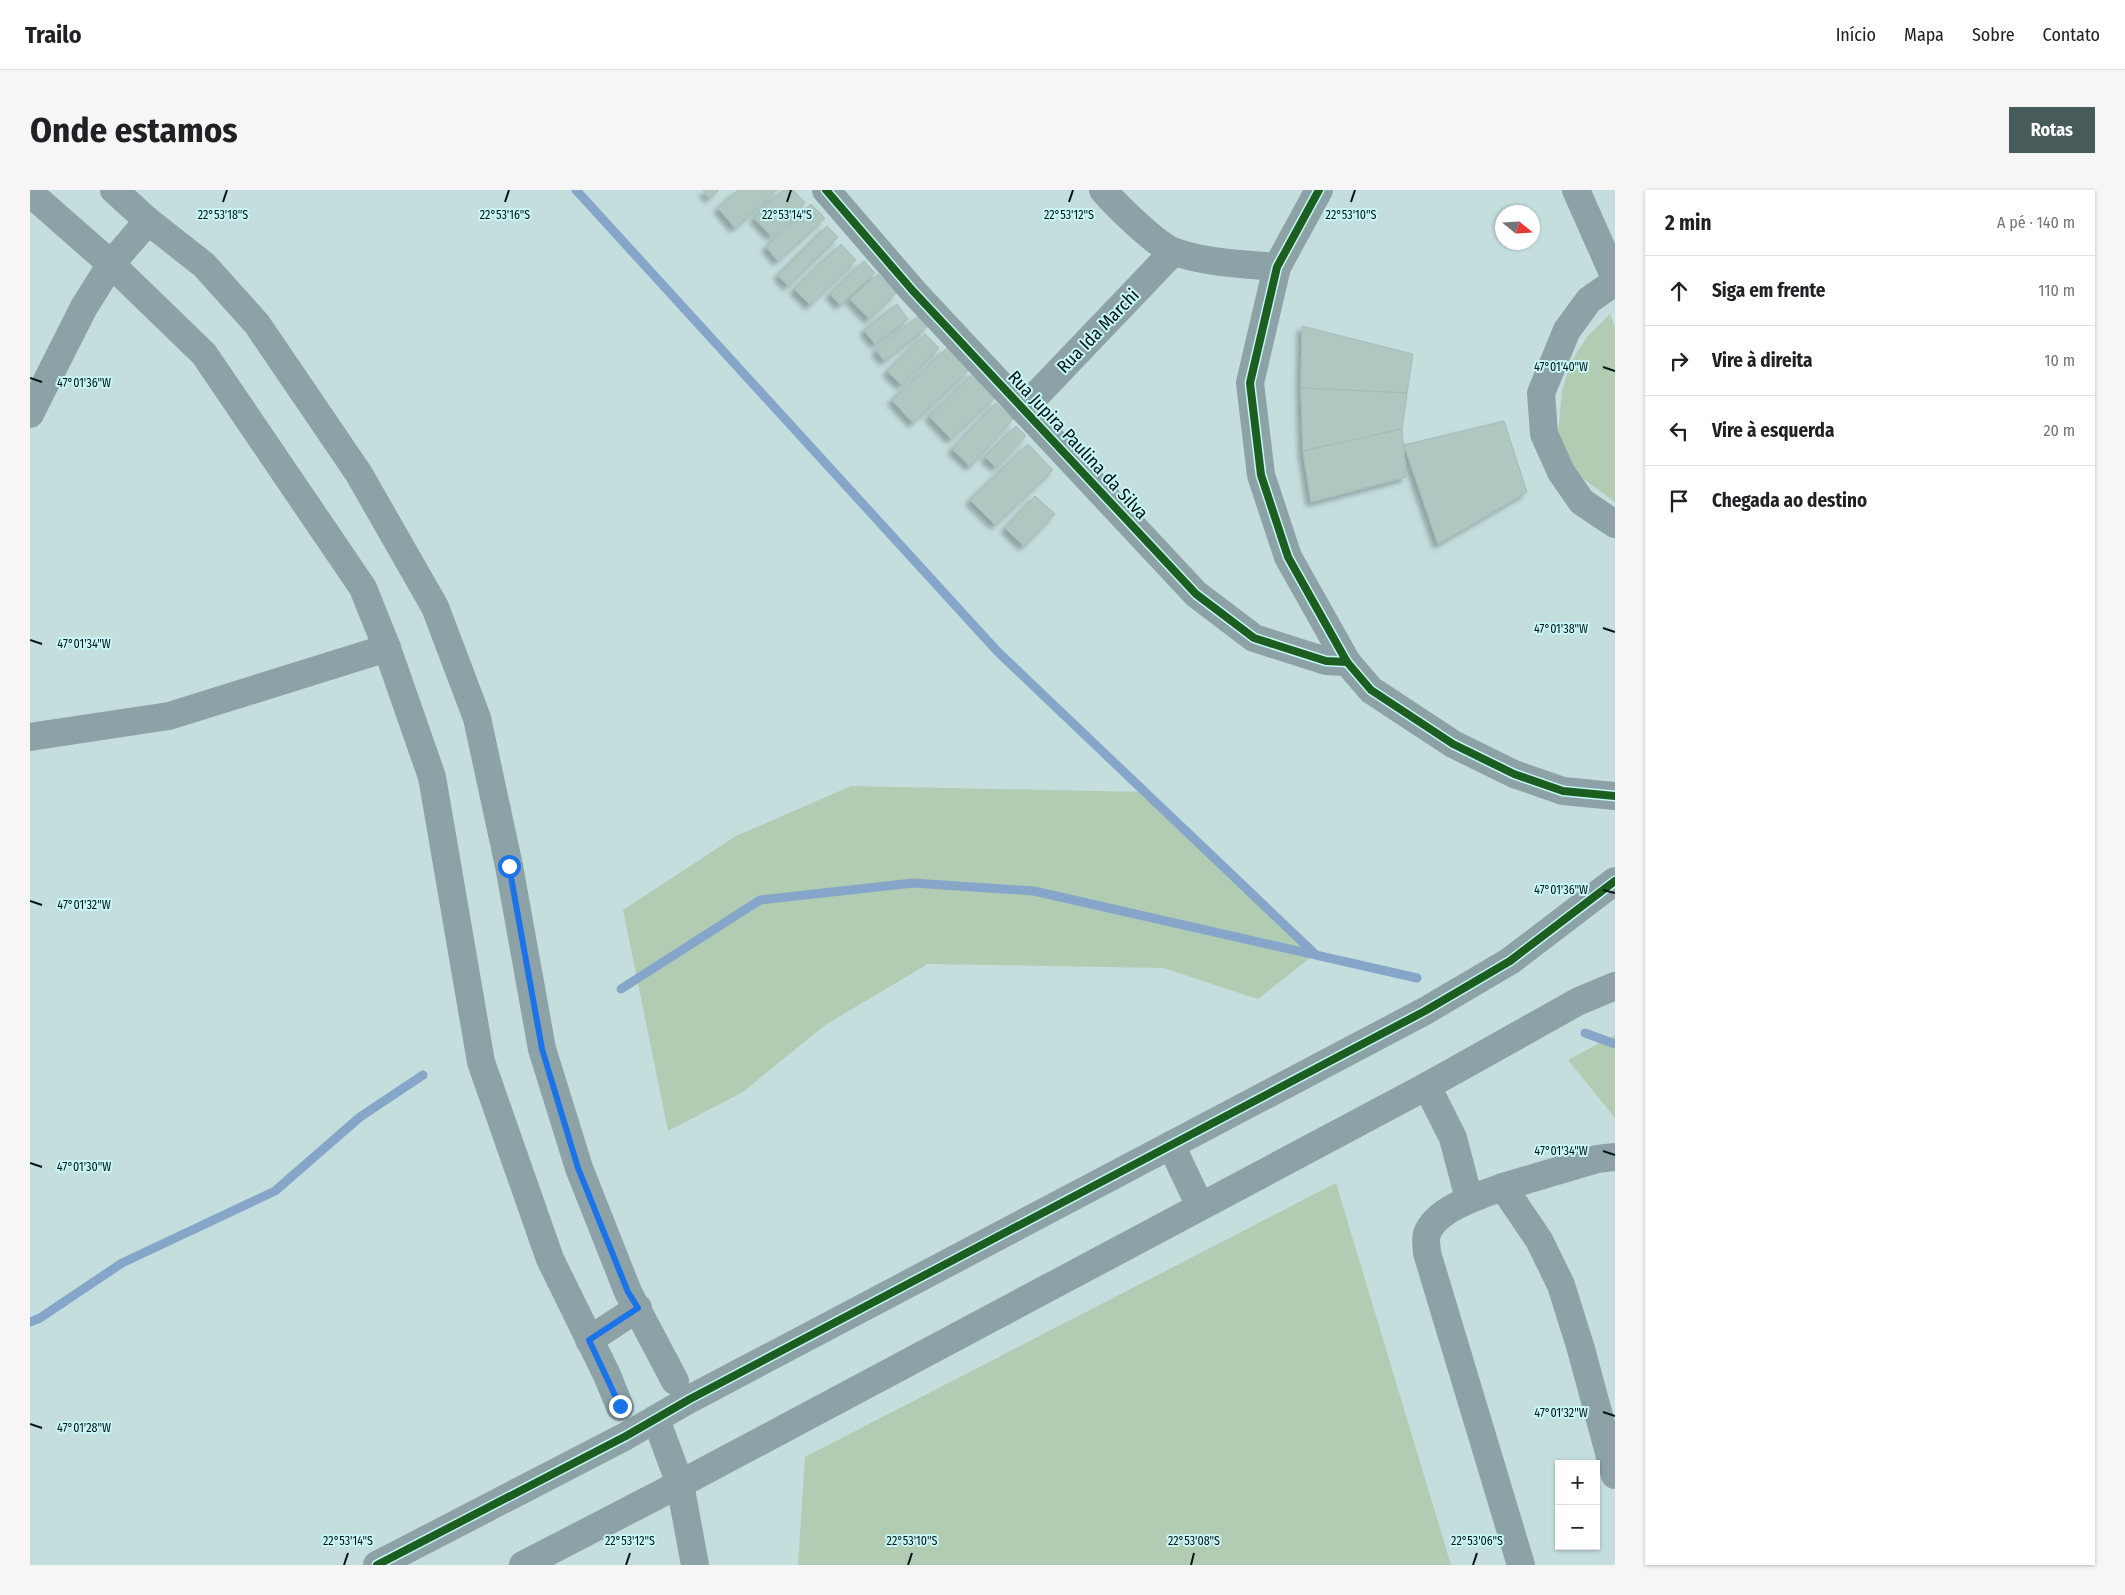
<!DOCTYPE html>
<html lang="pt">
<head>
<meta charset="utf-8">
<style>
  :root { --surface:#fff; --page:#f6f6f6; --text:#202124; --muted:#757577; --line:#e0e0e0; --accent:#475b5b }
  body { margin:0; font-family:"Fira Sans Condensed",sans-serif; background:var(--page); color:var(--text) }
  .controls { position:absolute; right:15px; bottom:15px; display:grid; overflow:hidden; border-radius:0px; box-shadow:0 1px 4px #0004 }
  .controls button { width:45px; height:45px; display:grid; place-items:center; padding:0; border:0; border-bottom:1px solid var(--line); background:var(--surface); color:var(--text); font:25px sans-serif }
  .compass { position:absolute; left:1465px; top:15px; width:45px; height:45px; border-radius:50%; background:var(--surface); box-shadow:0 1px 4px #0004; rotate:108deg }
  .stop { position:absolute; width:15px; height:15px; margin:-11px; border:4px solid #1a73e8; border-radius:50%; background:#fff }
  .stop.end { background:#1a73e8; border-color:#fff; box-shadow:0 1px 5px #0008 }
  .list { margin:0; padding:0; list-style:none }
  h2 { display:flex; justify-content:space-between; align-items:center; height:65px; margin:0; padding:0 20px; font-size:21px }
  h2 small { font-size:16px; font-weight:400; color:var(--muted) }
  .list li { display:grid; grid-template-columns:32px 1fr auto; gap:15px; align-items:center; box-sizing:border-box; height:70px; padding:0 20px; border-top:1px solid var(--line) }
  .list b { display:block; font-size:19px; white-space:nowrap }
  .list em { font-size:16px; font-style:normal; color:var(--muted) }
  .icon { flex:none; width:28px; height:28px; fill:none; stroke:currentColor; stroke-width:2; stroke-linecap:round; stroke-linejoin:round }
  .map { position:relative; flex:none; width:1585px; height:1375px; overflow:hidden; border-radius:0px }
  header { display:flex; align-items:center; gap:30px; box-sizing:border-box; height:70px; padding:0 25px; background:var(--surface); border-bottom:1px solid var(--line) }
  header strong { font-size:24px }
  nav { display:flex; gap:28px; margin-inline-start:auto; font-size:18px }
  .intro { display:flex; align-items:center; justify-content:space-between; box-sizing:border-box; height:120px; padding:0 30px }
  h1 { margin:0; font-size:35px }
  .button { padding:12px 22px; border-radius:0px; background:var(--accent); color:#fff; font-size:18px; font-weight:700 }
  main { display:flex; gap:30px; padding:0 30px }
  aside { flex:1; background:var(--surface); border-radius:0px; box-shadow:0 1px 4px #0004 }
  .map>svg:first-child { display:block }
  .green { fill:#b2ccb3 }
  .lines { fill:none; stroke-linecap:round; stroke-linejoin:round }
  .stream { stroke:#85a5c9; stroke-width:9 }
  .building { fill:#aec8c1; stroke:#a7bab6; filter:url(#shadow) }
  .minor { stroke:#8da2a7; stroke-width:28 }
  .cycleway-casing { stroke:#c7f6f6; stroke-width:11 }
  .cycleway { stroke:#1b5e20; stroke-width:8 }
  .route { stroke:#1a73e8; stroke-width:6 }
  .ticks { fill:none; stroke:#031414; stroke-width:2 }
  .labels { text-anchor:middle; stroke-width:4; stroke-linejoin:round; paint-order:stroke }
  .street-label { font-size:18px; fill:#031414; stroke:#c7f6f6 }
  .ticks-label { font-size:12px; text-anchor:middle; fill:#031414; stroke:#c7f6f6; stroke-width:4; stroke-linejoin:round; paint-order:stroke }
</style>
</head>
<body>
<header>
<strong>Trailo</strong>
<nav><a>Início</a><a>Mapa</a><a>Sobre</a><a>Contato</a></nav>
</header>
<div class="intro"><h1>Onde estamos</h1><a class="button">Rotas</a></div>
<main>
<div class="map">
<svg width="1585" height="1375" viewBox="0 0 1585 1375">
  <defs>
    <filter id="shadow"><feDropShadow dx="-4.5" dy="4.5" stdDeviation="2.5" flood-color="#0004"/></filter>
  </defs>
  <rect width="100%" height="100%" fill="#c4dede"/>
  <g class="green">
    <path d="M 1580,124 L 1585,137 L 1585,312 L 1547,284 L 1528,244 L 1532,201 L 1541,172 L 1557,147 Z"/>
    <path d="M 821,596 L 1115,602 L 1285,764 L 1228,809 L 1133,778 L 898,774 L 795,835 L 713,902 L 638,941 L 593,720 L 706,646 Z"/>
    <path d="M 1585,845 L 1585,928 L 1538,870 Z"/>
    <path d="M 1306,993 L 1421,1375 L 768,1375 L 775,1267 Z"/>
  </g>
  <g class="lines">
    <g class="stream">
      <path d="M 546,0 L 968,462 L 1285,764"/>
      <path d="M 591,799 L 730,710 L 883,693 L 1004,701 L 1387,788"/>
      <path d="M 1555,843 L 1585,854"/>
      <path d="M 0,1132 L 10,1128 L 92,1073 L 245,1001 L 330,927 L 393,885"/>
    </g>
  </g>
  <g class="building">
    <path d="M 673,0 L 689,0 L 679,8 Z"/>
    <path d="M 708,0 L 747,0 L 705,38 L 688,18 Z"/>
    <path d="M 753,0 L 763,0 L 775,13 L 741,46 L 724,28 Z"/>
    <path d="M 781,14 L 795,28 L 748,71 L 736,57 Z"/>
    <path d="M 797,36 L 808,47 L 758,96 L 748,85 Z"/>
    <path d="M 811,54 L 826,70 L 780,115 L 764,99 Z"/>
    <path d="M 834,71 L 845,83 L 810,115 L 800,104 Z"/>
    <path d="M 848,84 L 866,103 L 839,129 L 820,109 Z"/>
    <path d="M 867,114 L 878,129 L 845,154 L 834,140 Z"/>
    <path d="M 889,126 L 898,136 L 854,171 L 846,160 Z"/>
    <path d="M 1272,136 L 1383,164 L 1377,203 L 1271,198 Z"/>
    <path d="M 895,144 L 909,158 L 871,195 L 857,181 Z"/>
    <path d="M 917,158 L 939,180 L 883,233 L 862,210 Z"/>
    <path d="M 945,182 L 967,205 L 921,249 L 899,226 Z"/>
    <path d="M 1271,198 L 1377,203 L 1372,239 L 1273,261 Z"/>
    <path d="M 966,213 L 983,229 L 940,276 L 922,259 Z"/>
    <path d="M 1474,231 L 1497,302 L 1408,354 L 1374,255 Z"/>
    <path d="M 986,236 L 996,246 L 966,277 L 955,267 Z"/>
    <path d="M 1372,239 L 1376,287 L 1281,312 L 1273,261 Z"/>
    <path d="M 998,254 L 1023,280 L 965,335 L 940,310 Z"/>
    <path d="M 1005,306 L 1025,324 L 994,356 L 975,338 Z"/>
  </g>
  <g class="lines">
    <g class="minor">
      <path d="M 84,0 L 118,31 L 174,75 L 227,134 L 329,284 L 405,417 L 447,528 L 479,676 L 512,859 L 549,978 L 598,1102 L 645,1191"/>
      <path d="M 796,0 L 883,101 L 1166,404 L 1224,448 L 1296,471 L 1317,472"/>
      <path d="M 1073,0 C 1086,15 1127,56 1145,62 C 1177,73 1214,74 1247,77"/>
      <path d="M 1289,0 L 1247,77 L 1220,193 L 1231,285 L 1258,367 L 1317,472 L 1341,500 L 1423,554 L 1484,584 L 1533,601 L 1585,606"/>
      <path d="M 1546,0 L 1585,88"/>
      <path d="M 0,3 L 81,74 L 174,164 L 333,398 L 357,458 L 402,587 L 451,872 L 520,1069 L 577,1185 L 590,1217"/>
      <path d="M 1585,92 L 1559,110 L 1537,140 L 1511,203 L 1514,244 L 1531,282 L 1552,312 L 1585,334"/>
      <path d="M 993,219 L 1143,62"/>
      <path d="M 0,224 L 54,117 L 81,74 L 118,31"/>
      <path d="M 0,547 L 139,526 L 357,458"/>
      <path d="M 1397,896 L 1423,948 L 1439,1009"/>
      <path d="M 1141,955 L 1170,1016"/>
      <path d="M 1473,997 L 1567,969 L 1585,967"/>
      <path d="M 559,1150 L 608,1118"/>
      <path d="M 626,1229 L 650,1294 L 665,1375"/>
      <path d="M 347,1375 L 596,1246 L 660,1209 L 1395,821 L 1480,771 L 1585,691"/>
      <path d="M 493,1375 L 665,1286 L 1397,896 L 1549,811 L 1585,796"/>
      <path d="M 1491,1375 L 1397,1063 C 1397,1058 1395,1049 1397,1044 C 1405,1019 1451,1005 1473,997 L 1509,1050 L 1531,1095 L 1551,1159 L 1585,1285"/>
    </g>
    <defs>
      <g id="cycleway">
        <path d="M 796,0 L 883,101 L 1166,404 L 1224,448 L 1296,471 L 1317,472"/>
        <path d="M 1289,0 L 1247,77 L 1220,193 L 1231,285 L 1258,367 L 1317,472 L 1341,500 L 1423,554 L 1484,584 L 1533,601 L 1585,606"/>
        <path d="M 347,1375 L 596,1246 L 660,1209 L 1395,821 L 1480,771 L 1585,691"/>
      </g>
    </defs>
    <use href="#cycleway" class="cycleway-casing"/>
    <use href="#cycleway" class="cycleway"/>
  </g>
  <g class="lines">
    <path class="route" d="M 479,676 L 512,859 L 548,978 L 598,1102 L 608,1118 L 559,1150 L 590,1216"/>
  </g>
  <path class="ticks" d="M 193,12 L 197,0M 475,12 L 479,0M 757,12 L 761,0M 1039,12 L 1043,0M 1321,12 L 1325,0M 1573,177 L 1585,181M 0,188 L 12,192M 1573,438 L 1585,442M 0,450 L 12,454M 1573,700 L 1585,703M 0,711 L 12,715M 1573,961 L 1585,965M 0,973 L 12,977M 1573,1222 L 1585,1226M 0,1234 L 12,1238M 314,1375 L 318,1363M 596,1375 L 600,1363M 878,1375 L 882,1363M 1161,1375 L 1164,1363M 1443,1375 L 1447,1363"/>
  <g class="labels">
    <g class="street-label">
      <text transform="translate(1068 141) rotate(-46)" y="6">Rua Ida Marchi</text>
      <text transform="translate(1048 255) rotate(47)" y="6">Rua Jupira Paulina da Silva</text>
    </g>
  </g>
  <g class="ticks-label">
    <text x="193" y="29">22°53'18"S</text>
    <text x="475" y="29">22°53'16"S</text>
    <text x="757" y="29">22°53'14"S</text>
    <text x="1039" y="29">22°53'12"S</text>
    <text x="1321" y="29">22°53'10"S</text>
    <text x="1531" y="181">47°01'40"W</text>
    <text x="54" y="197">47°01'36"W</text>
    <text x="1531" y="443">47°01'38"W</text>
    <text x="54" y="458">47°01'34"W</text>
    <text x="1531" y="704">47°01'36"W</text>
    <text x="54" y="719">47°01'32"W</text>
    <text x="1531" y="965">47°01'34"W</text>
    <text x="54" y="981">47°01'30"W</text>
    <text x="1531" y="1227">47°01'32"W</text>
    <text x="54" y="1242">47°01'28"W</text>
    <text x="318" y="1355">22°53'14"S</text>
    <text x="600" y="1355">22°53'12"S</text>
    <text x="882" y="1355">22°53'10"S</text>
    <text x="1164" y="1355">22°53'08"S</text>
    <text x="1447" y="1355">22°53'06"S</text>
  </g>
</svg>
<div class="controls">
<button>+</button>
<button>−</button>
</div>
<svg class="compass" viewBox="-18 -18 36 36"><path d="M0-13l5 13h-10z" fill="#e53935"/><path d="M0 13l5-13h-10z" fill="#757577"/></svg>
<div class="stop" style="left:479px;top:676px"></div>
<div class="stop end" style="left:590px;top:1216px"></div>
</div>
<aside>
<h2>2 min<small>A pé · 140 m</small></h2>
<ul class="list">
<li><svg class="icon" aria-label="ahead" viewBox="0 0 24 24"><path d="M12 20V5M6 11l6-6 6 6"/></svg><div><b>Siga em frente</b></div><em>110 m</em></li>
<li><svg class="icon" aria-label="right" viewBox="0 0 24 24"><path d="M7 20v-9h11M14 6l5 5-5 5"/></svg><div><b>Vire à direita</b></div><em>10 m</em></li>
<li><svg class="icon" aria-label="left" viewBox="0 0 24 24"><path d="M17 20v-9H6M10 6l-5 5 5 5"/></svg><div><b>Vire à esquerda</b></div><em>20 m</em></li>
<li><svg class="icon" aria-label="arrive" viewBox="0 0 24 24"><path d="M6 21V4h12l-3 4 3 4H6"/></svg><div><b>Chegada ao destino</b></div></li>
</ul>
</aside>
</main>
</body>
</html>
